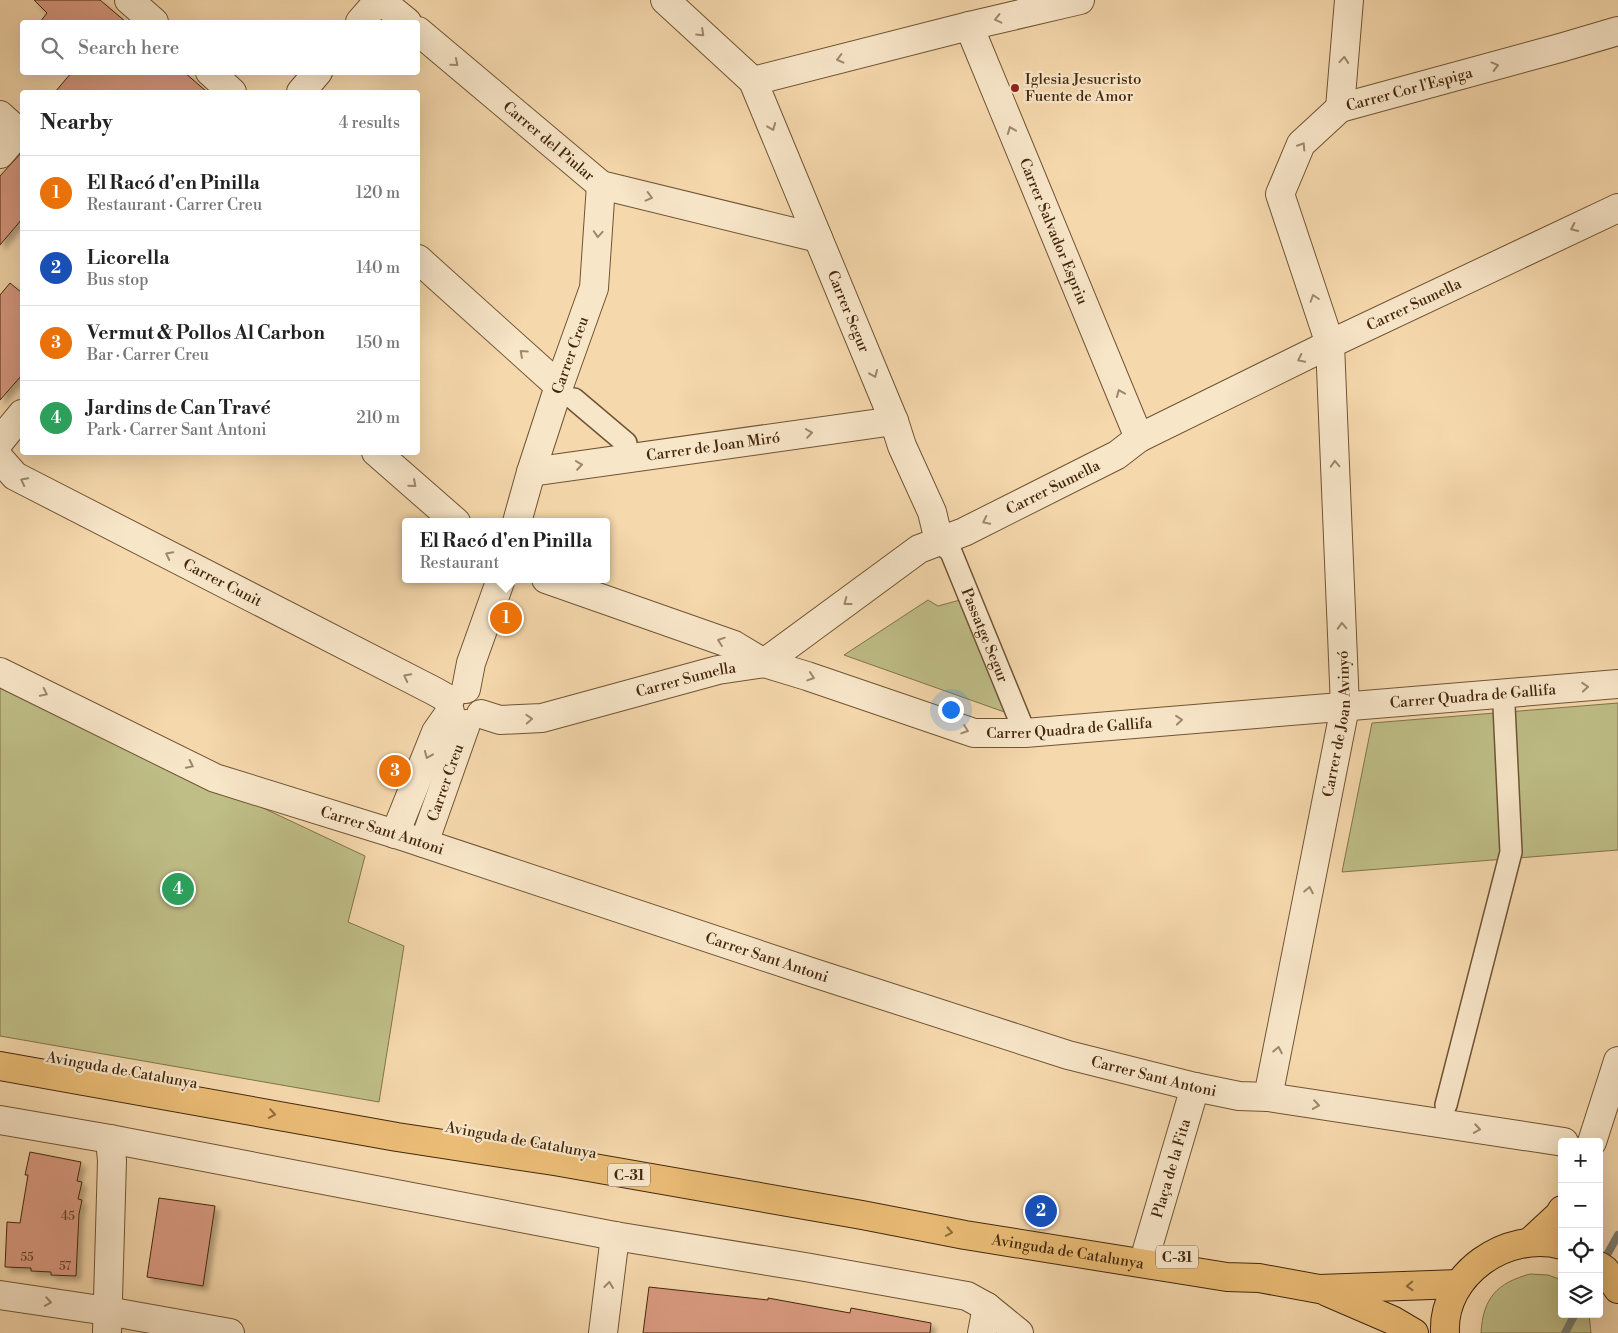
<!DOCTYPE html>
<html lang="en">
<head>
<meta charset="utf-8">
<style>
  :root { --surface:#fff; --page:#f6f6f6; --text:#222; --muted:#767676; --line:#e0e0e0; --accent:#0f766e }
  body { margin:0; font-family:"Libre Bodoni",serif; background:var(--page); color:var(--text) }
  .controls { position:absolute; right:15px; bottom:15px; display:grid; overflow:hidden; border-radius:5px; box-shadow:0 5px 20px #0002 }
  .controls button { width:45px; height:45px; display:grid; place-items:center; padding:0; border:0; border-bottom:1px solid var(--line); background:var(--surface); color:var(--text); font:25px sans-serif }
  .you { position:absolute; left:950px; top:709px; width:18px; height:18px; margin:-12px; border:4px solid #fff; border-radius:50%; background:#1a73e8; box-shadow:0 0 0 8px #1a73e833 }
  .badge { display:grid; place-items:center; width:32px; height:32px; border-radius:50%; background:var(--accent); color:#fff; font-size:16px; font-weight:700 }
  .pin { position:absolute; translate:-50% -50%; border:2px solid #fff; box-shadow:0 1px 5px #0006 }
  .popup { position:absolute; left:402px; top:518px; width:208px; height:65px; box-sizing:border-box; display:grid; place-content:center; border-radius:5px; background:var(--surface); filter:drop-shadow(0 1px 4px #0005); font-size:16px; white-space:nowrap; color:var(--muted) }
  .popup b { font-size:19px; color:var(--text) }
  .popup::after { content:''; position:absolute; left:50%; top:100%; margin-left:-10px; border:10px solid transparent; border-top-color:var(--surface) }
  .list { margin:0; padding:0; list-style:none }
  h2 { display:flex; justify-content:space-between; align-items:center; height:65px; margin:0; padding:0 20px; font-size:21px }
  h2 small { font-size:16px; font-weight:400; color:var(--muted) }
  .list li { display:grid; grid-template-columns:32px 1fr auto; gap:15px; align-items:center; box-sizing:border-box; height:75px; padding:0 20px; border-top:1px solid var(--line) }
  .list b { display:block; font-size:19px; white-space:nowrap }
  .list p { margin:0; font-size:16px; white-space:nowrap; color:var(--muted) }
  .list em { font-size:16px; font-style:normal; color:var(--muted) }
  .icon { flex:none; width:28px; height:28px; fill:none; stroke:currentColor; stroke-width:2; stroke-linecap:round; stroke-linejoin:round }
  .map { position:relative; flex:none; width:1618px; height:1333px; overflow:hidden }
  .search { position:absolute; background:var(--surface); box-shadow:0 5px 20px #0002; left:20px; top:20px; width:400px; height:55px; display:flex; align-items:center; gap:12px; box-sizing:border-box; padding:0 18px; border-radius:5px; color:var(--muted); font-size:19px }
  .panel { position:absolute; background:var(--surface); box-shadow:0 5px 20px #0002; left:20px; top:90px; width:400px; height:365px; border-radius:5px }
  .map>svg:first-child { display:block }
  .green { fill:#bfbe87; stroke:#82734a }
  .lines { fill:none; stroke-linecap:round; stroke-linejoin:round }
  .stream { stroke:#7b7e71; stroke-width:8 }
  .building { fill:#d99a81; stroke:#44280c; filter:url(#shadow) }
  .pedestrian-casing { stroke:#705434; stroke-width:24 }
  .minor-casing { stroke:#705434; stroke-width:30 }
  .primary-casing { stroke:#44280c; stroke-width:30 }
  .pedestrian { stroke:#f8e6c9; stroke-width:21 }
  .minor { stroke:#f8e6c9; stroke-width:28 }
  .primary { stroke:#eabc76; stroke-width:28 }
  .oneway { stroke:#9e876a }
  .oneway2 { stroke:#8f6b3c }
  .poi-dot { fill:#8f2418; stroke:#f8e6c9; stroke-width:2 }
  .labels { text-anchor:middle; stroke-width:4.5; stroke-linejoin:round; paint-order:stroke }
  .number-label { font-size:12px; fill:#694429 }
  .shield { fill:#f8e6c9; stroke:#7a6145; stroke-width:1 }
  .shield-label { font-size:14px; font-weight:bold; fill:#44280c }
  .poi-label { font-size:15px; fill:#44280c; stroke:#f8e6c9; text-anchor:start }
  .street-label { font-size:15px; fill:#44280c; stroke:#f8e6c9 }
</style>
</head>
<body>
<div class="map">
<svg width="1618" height="1333" viewBox="0 0 1618 1333">
  <defs>
    <filter id="shadow"><feDropShadow dx="4.5" dy="4.5" stdDeviation="2.5" flood-color="#0004"/></filter>
  </defs>
  <rect width="100%" height="100%" fill="#f5d8ac"/>
  <filter id="stains"><feTurbulence type="fractalNoise" baseFrequency=".004" numOctaves="4"/><feColorMatrix values="0 0 0 0 .2 0 0 0 0 .09 0 0 0 0 .02 0 0 0 .5 -.17"/></filter>
  <radialGradient id="worn" r=".72"><stop offset=".6" stop-color="#630" stop-opacity="0"/><stop offset="1" stop-color="#630" stop-opacity=".3"/></radialGradient>
  <g class="green">
    <path d="M 928,600 L 938,606 L 960,600 L 1010,714 L 844,655 Z"/>
    <path d="M 0,684 L 365,856 L 348,922 L 404,946 L 379,1102 L 0,1036 Z"/>
    <path d="M 1618,703 L 1618,850 L 1342,872 L 1372,723 Z"/>
    <path d="M 1530,1274 L 1548,1275 L 1562,1280 L 1562,1314 L 1589,1314 L 1591,1333 L 1481,1333 C 1483,1298 1497,1283 1530,1274 Z"/>
  </g>
  <g class="lines">
    <g class="stream">
      <path d="M 1603,1262 L 1618,1235"/>
      <path d="M 1565,1333 L 1575,1314"/>
    </g>
  </g>
  <g class="building">
    <path d="M 34,0 L 100,0 L 126,22 L 40,22 L 47,13 Z"/>
    <path d="M 72,72 L 184,72 L 207,92 L 55,92 Z"/>
    <path d="M 22,152 L 22,219 L 0,245 L 0,176 Z"/>
    <path d="M 10,283 L 22,293 L 22,375 L 0,400 L 0,295 Z"/>
    <path d="M 30,1152 L 81,1162 L 77,1181 L 82,1182 L 78,1199 L 82,1200 L 79,1214 L 76,1276 L 51,1275 L 51,1272 L 31,1271 L 31,1268 L 5,1267 L 7,1222 L 20,1223 L 28,1175 L 25,1175 Z"/>
    <path d="M 159,1198 L 215,1206 L 203,1286 L 147,1277 Z"/>
    <path d="M 649,1287 L 768,1300 L 768,1298 L 850,1313 L 851,1308 L 931,1323 L 930,1333 L 643,1333 Z"/>
  </g>
  <g class="lines">
    <defs>
      <g id="pedestrian">
        <path d="M 574,399 L 626,443"/>
        <path id="s1" d="M 939,541 L 951,552 L 1025,733"/>
        <path d="M 1446,1105 L 1511,852 L 1504,706"/>
      </g>
      <g id="minor">
        <path d="M 129,0 L 154,22"/>
        <path d="M 380,0 L 407,22"/>
        <path id="s2" d="M 665,0 L 753,81 L 894,421 L 902,446 L 932,512 L 939,541"/>
        <path d="M 360,22 L 379,0"/>
        <path id="s3" d="M 969,26 L 1139,438"/>
        <path id="s4" d="M 418,31 L 601,185 L 818,238"/>
        <path d="M 210,72 L 232,92"/>
        <path d="M 753,81 L 969,26 L 1080,0"/>
        <path d="M 301,92 L 318,72"/>
        <path d="M 1340,108 L 1349,0"/>
        <path d="M 0,115 L 22,135"/>
        <path d="M 0,154 L 19,132"/>
        <path d="M 418,259 L 559,386"/>
        <path d="M 0,441 L 22,414"/>
        <path d="M 376,452 L 456,522"/>
        <path id="s5" d="M 0,459 L 15,476 L 434,691 L 450,700"/>
        <path id="s6" d="M 531,472 L 894,421"/>
        <path id="s7" d="M 517,522 L 531,472 L 559,386 L 594,288 L 601,185"/>
        <path id="s8" d="M 546,579 L 734,645 L 764,663 L 807,676 L 974,733 L 1025,733 L 1618,684"/>
        <path id="s9" d="M 0,672 L 215,778 L 405,837 L 811,972 L 1068,1055 L 1195,1087 L 1239,1096 L 1268,1097 L 1564,1142"/>
        <path d="M 466,689 L 471,663 L 501,579"/>
        <path id="s10" d="M 481,714 L 500,720 L 542,718 L 718,670 L 764,663 L 919,549 L 964,532 L 1117,455 L 1139,438 L 1330,344 L 1618,208"/>
        <path d="M 395,834 L 436,732 L 450,712"/>
        <path id="s11" d="M 424,843 L 466,724"/>
        <path id="s12" d="M 1268,1097 L 1345,707 L 1330,344 L 1280,194 L 1301,144 L 1340,108 L 1560,48 L 1618,31"/>
        <path d="M 0,1120 L 110,1139 L 615,1236 L 805,1267 L 967,1296 L 987,1307 L 1019,1333"/>
        <path d="M 1592,1142 L 1618,1061"/>
        <path id="s13" d="M 1147,1250 L 1195,1087"/>
        <path d="M 0,1295 L 107,1311 L 230,1333"/>
        <path d="M 107,1333 L 112,1161 L 110,1139"/>
        <path d="M 603,1333 L 615,1236"/>
        <path d="M 982,1333 L 987,1307"/>
      </g>
      <g id="primary">
        <path id="s14" d="M 0,1066 L 397,1137 L 554,1161 L 862,1215 L 965,1235 L 1227,1277 L 1259,1278 L 1319,1289 L 1459,1284"/>
        <path d="M 1531,1241 L 1559,1215 L 1562,1210"/>
        <path d="M 1599,1266 L 1605,1270 L 1618,1289"/>
        <path d="M 1327,1292 L 1392,1320 L 1414,1333"/>
        <path d="M 1445,1333 C 1442,1274 1507,1230 1562,1245"/>
      </g>
    </defs>
    <use href="#pedestrian" class="pedestrian-casing"/>
    <use href="#minor" class="minor-casing"/>
    <use href="#primary" class="primary-casing"/>
    <use href="#pedestrian" class="pedestrian"/>
    <use href="#minor" class="minor"/>
    <use href="#primary" class="primary"/>
  </g>
  <defs><path id="oneway-chevron" d="M-2-3.5L2.5 0L-2 3.5" fill="none" stroke-width="1.6" stroke-linecap="round" stroke-linejoin="round" transform="scale(1.25)"/></defs>
  <g class="oneway">
    <use href="#oneway-chevron" transform="translate(998 19) rotate(167)"/>
    <use href="#oneway-chevron" transform="translate(701 33) rotate(43)"/>
    <use href="#oneway-chevron" transform="translate(840 59) rotate(166)"/>
    <use href="#oneway-chevron" transform="translate(1344 60) rotate(-85)"/>
    <use href="#oneway-chevron" transform="translate(455 63) rotate(40)"/>
    <use href="#oneway-chevron" transform="translate(1495 66) rotate(-15)"/>
    <use href="#oneway-chevron" transform="translate(772 127) rotate(68)"/>
    <use href="#oneway-chevron" transform="translate(1011 130) rotate(-112)"/>
    <use href="#oneway-chevron" transform="translate(1302 146) rotate(-57)"/>
    <use href="#oneway-chevron" transform="translate(649 197) rotate(14)"/>
    <use href="#oneway-chevron" transform="translate(1574 228) rotate(155)"/>
    <use href="#oneway-chevron" transform="translate(598 234) rotate(94)"/>
    <use href="#oneway-chevron" transform="translate(1314 298) rotate(-108)"/>
    <use href="#oneway-chevron" transform="translate(523 353) rotate(-138)"/>
    <use href="#oneway-chevron" transform="translate(1301 359) rotate(154)"/>
    <use href="#oneway-chevron" transform="translate(874 374) rotate(67)"/>
    <use href="#oneway-chevron" transform="translate(1120 393) rotate(-112)"/>
    <use href="#oneway-chevron" transform="translate(809 433) rotate(-8)"/>
    <use href="#oneway-chevron" transform="translate(1335 464) rotate(-92)"/>
    <use href="#oneway-chevron" transform="translate(579 465) rotate(-8)"/>
    <use href="#oneway-chevron" transform="translate(24 481) rotate(-153)"/>
    <use href="#oneway-chevron" transform="translate(413 484) rotate(41)"/>
    <use href="#oneway-chevron" transform="translate(986 521) rotate(154)"/>
    <use href="#oneway-chevron" transform="translate(169 555) rotate(-153)"/>
    <use href="#oneway-chevron" transform="translate(847 602) rotate(143)"/>
    <use href="#oneway-chevron" transform="translate(1342 626) rotate(-92)"/>
    <use href="#oneway-chevron" transform="translate(721 641) rotate(-161)"/>
    <use href="#oneway-chevron" transform="translate(407 677) rotate(-153)"/>
    <use href="#oneway-chevron" transform="translate(811 677) rotate(18)"/>
    <use href="#oneway-chevron" transform="translate(1585 687) rotate(-5)"/>
    <use href="#oneway-chevron" transform="translate(44 693) rotate(26)"/>
    <use href="#oneway-chevron" transform="translate(529 719) rotate(-3)"/>
    <use href="#oneway-chevron" transform="translate(1179 720) rotate(-5)"/>
    <use href="#oneway-chevron" transform="translate(965 730) rotate(19)"/>
    <use href="#oneway-chevron" transform="translate(428 755) rotate(112)"/>
    <use href="#oneway-chevron" transform="translate(190 765) rotate(26)"/>
    <use href="#oneway-chevron" transform="translate(1309 890) rotate(-79)"/>
    <use href="#oneway-chevron" transform="translate(1278 1050) rotate(-79)"/>
    <use href="#oneway-chevron" transform="translate(1316 1105) rotate(9)"/>
    <use href="#oneway-chevron" transform="translate(1477 1129) rotate(9)"/>
    <use href="#oneway-chevron" transform="translate(609 1285) rotate(-83)"/>
    <use href="#oneway-chevron" transform="translate(48 1302) rotate(9)"/>
  </g>
  <g class="oneway2">
    <use href="#oneway-chevron" transform="translate(272 1114) rotate(10)"/>
    <use href="#oneway-chevron" transform="translate(949 1232) rotate(11)"/>
    <use href="#oneway-chevron" transform="translate(1410 1286) rotate(178)"/>
  </g>
  <circle class="poi-dot" cx="1015" cy="88" r="5"/>
  <g class="labels">
    <g class="number-label">
      <text x="68" y="1220">45</text>
      <text x="27" y="1261">55</text>
      <text x="65" y="1270">57</text>
    </g>
    <g class="shield">
      <rect x="608" y="1163.5" width="42" height="23" rx="4"/>
      <rect x="1156" y="1245.5" width="42" height="23" rx="4"/>
    </g>
    <g class="shield-label">
      <text x="629" y="1180">C-31</text>
      <text x="1177" y="1262">C-31</text>
    </g>
    <g class="poi-label">
      <text x="1025" y="84">Iglesia Jesucristo<tspan x="1025" dy="17">Fuente de Amor</tspan></text>
    </g>
    <g class="street-label">
      <text dy="5" stroke="none"><textPath href="#s12" startOffset="1098">Carrer Cor l'Espiga</textPath></text>
      <text dy="5" stroke="none"><textPath href="#s4" startOffset="171">Carrer del Piular</textPath></text>
      <text dy="5" stroke="none"><textPath href="#s3" startOffset="222">Carrer Salvador Espriu</textPath></text>
      <text dy="5" stroke="none"><textPath href="#s10" startOffset="1036">Carrer Sumella</textPath></text>
      <text dy="5" stroke="none"><textPath href="#s2" startOffset="369">Carrer Segur</textPath></text>
      <text dy="5" stroke="none"><textPath href="#s7" startOffset="175">Carrer Creu</textPath></text>
      <text dy="5" stroke="none"><textPath href="#s6" startOffset="184">Carrer de Joan Miró</textPath></text>
      <text dy="5" stroke="none"><textPath href="#s10" startOffset="631">Carrer Sumella</textPath></text>
      <text dy="5" stroke="none"><textPath href="#s5" startOffset="256">Carrer Cunit</textPath></text>
      <text dy="5" stroke="none"><textPath href="#s1" startOffset="106">Passatge Segur</textPath></text>
      <text dy="5" stroke="none"><textPath href="#s10" startOffset="211">Carrer Sumella</textPath></text>
      <text dy="5" stroke="none"><textPath href="#s8" startOffset="956">Carrer Quadra de Gallifa</textPath></text>
      <text dy="5" stroke="none"><textPath href="#s12" startOffset="380">Carrer de Joan Avinyó</textPath></text>
      <text dy="5" stroke="none"><textPath href="#s8" startOffset="551">Carrer Quadra de Gallifa</textPath></text>
      <text dy="5" stroke="none"><textPath href="#s11" startOffset="64">Carrer Creu</textPath></text>
      <text dy="5" stroke="none"><textPath href="#s9" startOffset="415">Carrer Sant Antoni</textPath></text>
      <text dy="5" stroke="none"><textPath href="#s9" startOffset="820">Carrer Sant Antoni</textPath></text>
      <text transform="translate(122 1070) rotate(10)" y="5">Avinguda de Catalunya</text>
      <text dy="5" stroke="none"><textPath href="#s9" startOffset="1225">Carrer Sant Antoni</textPath></text>
      <text transform="translate(521 1140) rotate(10)" y="5">Avinguda de Catalunya</text>
      <text dy="5" stroke="none"><textPath href="#s13" startOffset="85">Plaça de la Fita</textPath></text>
      <text dy="5" stroke="none"><textPath href="#s14" startOffset="1084">Avinguda de Catalunya</textPath></text>
    </g>
  </g>
  <rect width="100%" height="100%" filter="url(#stains)"/>
  <rect width="100%" height="100%" fill="url(#worn)"/>
</svg>
<div class="controls">
<button>+</button>
<button>−</button>
<button><svg class="icon" aria-label="locate" viewBox="0 0 24 24"><circle cx="12" cy="12" r="6"/><path d="M12 2v4M12 18v4M2 12h4M18 12h4"/></svg></button>
<button><svg class="icon" aria-label="layers" viewBox="0 0 24 24"><path d="M12 4l9 5-9 5-9-5zM3 14l9 5 9-5"/></svg></button>
</div>
<div class="you"></div>
<div class="pin badge" style="left:506px;top:618px;background:#e8710a">1</div>
<div class="popup"><b>El Racó d'en Pinilla</b>Restaurant</div>
<div class="pin badge" style="left:1041px;top:1211px;background:#1a4fb4">2</div>
<div class="pin badge" style="left:395px;top:771px;background:#e8710a">3</div>
<div class="pin badge" style="left:178px;top:889px;background:#2e9e5b">4</div>
<div class="search"><svg class="icon" aria-label="search" viewBox="0 0 24 24"><circle cx="10" cy="10" r="6"/><path d="M15 15l6 6"/></svg>Search here</div>
<section class="panel">
<h2>Nearby<small>4 results</small></h2>
<ul class="list">
<li><span class="badge" style="background:#e8710a">1</span><div><b>El Racó d'en Pinilla</b><p>Restaurant · Carrer Creu</p></div><em>120 m</em></li>
<li><span class="badge" style="background:#1a4fb4">2</span><div><b>Licorella</b><p>Bus stop</p></div><em>140 m</em></li>
<li><span class="badge" style="background:#e8710a">3</span><div><b>Vermut &amp; Pollos Al Carbon</b><p>Bar · Carrer Creu</p></div><em>150 m</em></li>
<li><span class="badge" style="background:#2e9e5b">4</span><div><b>Jardins de Can Travé</b><p>Park · Carrer Sant Antoni</p></div><em>210 m</em></li>
</ul>
</section>
</div>
</body>
</html>
